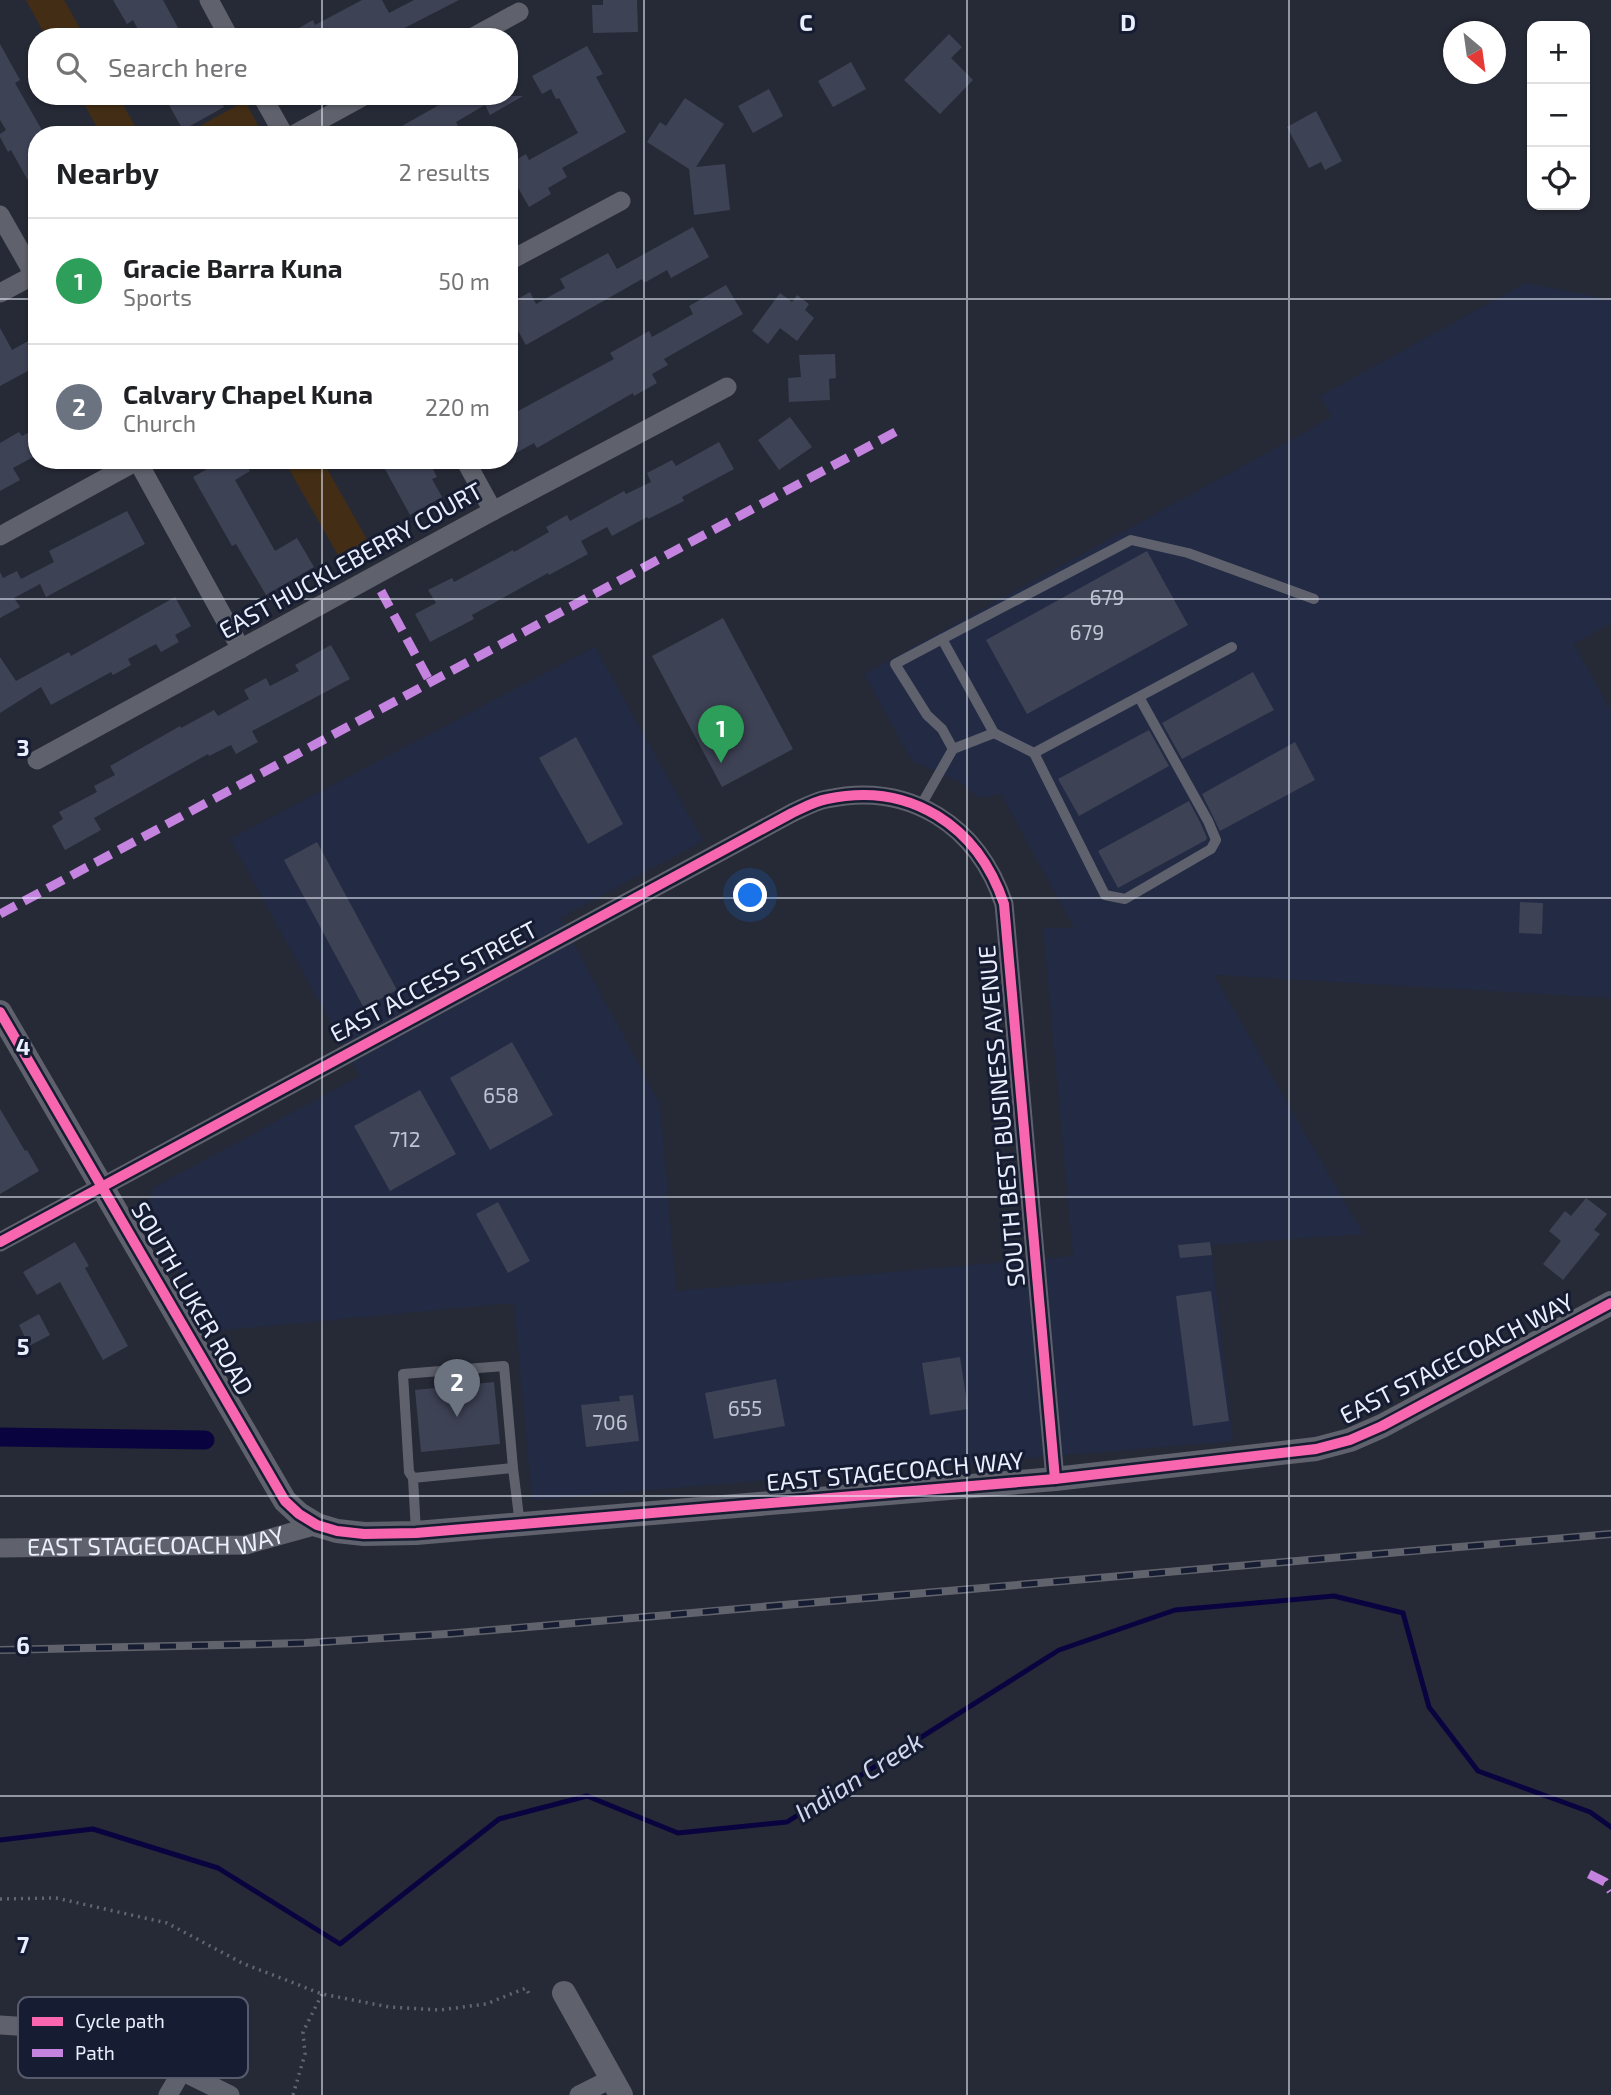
<!DOCTYPE html>
<html lang="en">
<head>
<meta charset="utf-8">
<style>
  :root { --surface:#fff; --page:#f2f2f2; --text:#202124; --muted:#757577; --line:#e0e0e0; --accent:#5c5f67 }
  body { margin:0; font-family:"Exo 2",sans-serif; background:var(--page); color:var(--text) }
  .controls { position:absolute; right:21px; top:21px; display:grid; overflow:hidden; border-radius:14px; box-shadow:0 2px 5px #0004 }
  .controls button { width:63px; height:63px; display:grid; place-items:center; padding:0; border:0; border-bottom:2px solid var(--line); background:var(--surface); color:var(--text); font:35px sans-serif }
  .compass { position:absolute; left:1443px; top:21px; width:63px; height:63px; border-radius:50%; background:var(--surface); box-shadow:0 2px 5px #0004; rotate:151deg }
  .you { position:absolute; left:751px; top:896px; width:24px; height:24px; margin:-18px; border:5px solid #fff; border-radius:50%; background:#1a73e8; box-shadow:0 0 0 10px #1a73e833 }
  .badge { display:grid; place-items:center; width:46px; height:46px; border-radius:50%; background:var(--accent); color:#fff; font-size:23px; font-weight:700 }
  .pin { position:absolute; translate:-50% -58px; filter:drop-shadow(0 2px 4px #0008) }
  .pin::after { content:''; position:absolute; top:37px; width:24px; height:21px; background:inherit; clip-path:polygon(0 0,100% 0,50% 100%) }
  .list { margin:0; padding:0; list-style:none }
  h2 { display:flex; justify-content:space-between; align-items:center; height:91px; margin:0; padding:0 28px; font-size:30px }
  h2 small { font-size:23px; font-weight:400; color:var(--muted) }
  .list li { display:grid; grid-template-columns:46px 1fr auto; gap:21px; align-items:center; box-sizing:border-box; height:126px; padding:0 28px; border-top:2px solid var(--line) }
  .list b { display:block; font-size:26px; white-space:nowrap }
  .list p { margin:0; font-size:23px; white-space:nowrap; color:var(--muted) }
  .list em { font-size:23px; font-style:normal; color:var(--muted) }
  .icon { flex:none; width:38px; height:38px; fill:none; stroke:currentColor; stroke-width:2; stroke-linecap:round; stroke-linejoin:round }
  .map { position:relative; flex:none; width:1611px; height:2095px; overflow:hidden }
  .search { position:absolute; background:var(--surface); box-shadow:0 2px 5px #0004; left:28px; top:28px; width:490px; height:77px; display:flex; align-items:center; gap:18px; box-sizing:border-box; padding:0 24px; border-radius:28px; color:var(--muted); font-size:26px }
  .panel { position:absolute; background:var(--surface); box-shadow:0 2px 5px #0004; left:28px; top:126px; width:490px; height:343px; border-radius:28px }
  .map>svg:first-child { display:block }
  .built { fill:#232a44 }
  .green { fill:#432d15 }
  .lines { fill:none; stroke-linecap:round; stroke-linejoin:round }
  .stream { stroke:#09043f; stroke-width:5 }
  .canal { stroke:#09043f; stroke-width:19 }
  .building { fill:#3e4255 }
  .path { stroke:#63666f; stroke-width:3.5; stroke-dasharray:2 5; stroke-linecap:butt }
  .service { stroke:#5f626c; stroke-width:10 }
  .minor { stroke:#5f626c; stroke-width:19 }
  .tertiary { stroke:#5f626c; stroke-width:24 }
  .rail-casing { stroke:#61636c; stroke-width:8 }
  .rail { stroke:#161c31; stroke-width:5; stroke-dasharray:16; stroke-linecap:butt }
  .quiet { stroke:#c483df; stroke-width:9; stroke-dasharray:18 9; stroke-linecap:butt }
  .cycleway-casing { stroke:#161c31; stroke-width:15 }
  .cycleway { stroke:#f766af; stroke-width:10 }
  .grid { fill:none; stroke:#eaeffe; stroke-width:2; stroke-opacity:0.55 }
  .labels { text-anchor:middle; stroke-width:6; stroke-linejoin:round; paint-order:stroke }
  .number-label { font-size:21px; fill:#bfc4d4 }
  .street-label { font-size:24px; fill:#eaeffe; stroke:#161c31 }
  .water-label { font-size:26px; font-style:italic; fill:#d1d8ed; stroke:#161c31 }
  .key { fill:#161c31; stroke:#565b6e; stroke-width:2 }
  .key-label { font-size:19px; fill:#eaeffe }
  .grid-label { font-size:23px; text-anchor:middle; font-weight:bold; fill:#eaeffe; stroke:#161c31; stroke-width:6; stroke-linejoin:round; paint-order:stroke }
</style>
</head>
<body>
<div class="map">
<svg width="1611" height="2095" viewBox="0 0 1611 2095">
  <rect width="100%" height="100%" fill="#262a36"/>
  <path class="built" d="M 1526,283 L 1611,300 L 1611,623 L 1574,644 L 1611,711 L 1611,998 L 1214,975 L 1363,1234 L 1211,1245 L 1233,1441 L 532,1500 L 514,1303 L 214,1331 L 146,1212 L 153,1188 L 360,1076 L 230,839 L 595,647 L 703,841 L 560,918 L 660,1104 L 676,1291 L 1073,1256 L 1043,928 L 1074,928 L 1001,794 L 979,798 L 960,782 L 912,761 L 864,674 L 1332,417 L 1320,396 Z"/>
  <g class="green">
    <path d="M 26,0 L 64,0 L 85,37 L 46,37 Z"/>
    <path d="M 80,96 L 118,96 L 140,135 L 101,135 Z"/>
    <path d="M 245,101 L 263,135 L 184,135 Z"/>
    <path d="M 284,460 L 322,460 L 377,557 L 348,573 Z"/>
  </g>
  <g class="lines">
    <path class="stream" d="M 0,1840 L 93,1829 L 218,1868 L 340,1944 L 499,1819 L 587,1796 L 678,1833 L 787,1822 L 1059,1650 L 1175,1610 L 1334,1596 L 1403,1613 L 1429,1707 L 1478,1771 L 1590,1812 L 1611,1827"/>
    <path class="canal" d="M 0,1437 L 205,1440"/>
  </g>
  <g class="building">
    <path d="M 113,0 L 163,0 L 183,37 L 142,37 L 133,20 L 127,24 Z"/>
    <path d="M 362,0 L 382,0 L 389,13 L 414,0 L 459,0 L 387,37 L 283,37 L 313,20 L 315,25 Z"/>
    <path d="M 603,0 L 637,0 L 638,32 L 593,33 L 592,5 L 603,5 Z"/>
    <path d="M 949,34 L 962,47 L 951,58 L 973,80 L 940,114 L 904,80 Z"/>
    <path d="M 0,44 L 20,80 L 15,83 L 43,132 L 37,135 L 37,197 L 11,150 L 8,152 L 0,137 L 0,134 L 6,130 L 0,120 Z"/>
    <path d="M 587,46 L 603,74 L 596,77 L 626,132 L 562,168 L 567,177 L 548,188 L 551,194 L 529,207 L 509,172 L 509,164 L 526,154 L 529,160 L 578,133 L 559,98 L 556,99 L 551,89 L 542,94 L 532,76 Z"/>
    <path d="M 851,62 L 866,89 L 833,107 L 818,81 Z"/>
    <path d="M 769,89 L 783,116 L 753,133 L 738,106 Z"/>
    <path d="M 164,96 L 218,96 L 224,107 L 183,130 Z"/>
    <path d="M 455,96 L 523,96 L 490,115 L 485,105 L 456,122 L 463,135 L 386,135 Z"/>
    <path d="M 685,98 L 724,124 L 696,167 L 725,164 L 730,210 L 694,215 L 689,169 L 647,142 L 660,122 L 666,126 Z"/>
    <path d="M 1316,111 L 1342,161 L 1325,170 L 1321,162 L 1309,168 L 1287,127 Z"/>
    <path d="M 693,227 L 709,257 L 671,278 L 667,270 L 644,283 L 642,279 L 526,345 L 509,315 L 509,304 L 530,292 L 536,304 L 565,288 L 560,279 L 608,253 L 617,269 Z"/>
    <path d="M 726,285 L 743,314 L 664,359 L 668,365 L 652,374 L 657,383 L 634,396 L 633,393 L 537,448 L 534,443 L 516,453 L 509,441 L 509,416 L 614,359 L 610,353 L 649,331 L 652,337 L 693,314 L 689,306 Z"/>
    <path d="M 780,293 L 792,302 L 797,295 L 809,304 L 805,310 L 814,318 L 797,341 L 780,328 L 768,344 L 752,331 Z"/>
    <path d="M 0,328 L 12,350 L 30,340 L 37,352 L 37,366 L 0,386 Z"/>
    <path d="M 835,354 L 836,378 L 829,379 L 830,400 L 789,402 L 788,378 L 801,377 L 799,355 Z"/>
    <path d="M 790,417 L 812,447 L 779,470 L 758,440 Z"/>
    <path d="M 37,428 L 37,455 L 13,468 L 20,480 L 0,491 L 0,443 L 19,432 L 22,436 Z"/>
    <path d="M 719,442 L 734,469 L 682,497 L 684,501 L 648,519 L 647,517 L 612,536 L 607,527 L 581,541 L 588,554 L 549,575 L 548,573 L 472,615 L 474,619 L 430,642 L 415,614 L 436,603 L 428,590 L 452,578 L 454,582 L 513,550 L 514,552 L 549,532 L 546,527 L 567,515 L 570,521 L 624,491 L 626,494 L 651,482 L 647,473 L 672,460 L 676,466 Z"/>
    <path d="M 223,460 L 244,460 L 250,471 L 235,480 L 275,551 L 297,538 L 314,567 L 266,595 L 236,544 L 232,546 L 193,477 Z"/>
    <path d="M 380,460 L 428,460 L 437,477 L 432,479 L 442,497 L 410,515 Z"/>
    <path d="M 127,511 L 145,544 L 46,597 L 40,584 L 14,598 L 20,607 L 0,618 L 0,572 L 3,578 L 17,571 L 21,579 L 54,562 L 49,551 Z"/>
    <path d="M 1147,551 L 1188,625 L 1027,714 L 986,640 Z"/>
    <path d="M 175,597 L 191,626 L 175,635 L 179,642 L 161,652 L 156,644 L 128,659 L 131,665 L 113,675 L 111,672 L 51,705 L 41,687 L 0,713 L 0,657 L 16,681 L 69,652 L 71,656 Z"/>
    <path d="M 723,618 L 793,749 L 722,787 L 652,656 Z"/>
    <path d="M 331,645 L 350,679 L 252,731 L 258,742 L 236,754 L 231,745 L 209,756 L 208,754 L 94,818 L 101,830 L 65,850 L 52,826 L 63,819 L 59,812 L 97,792 L 94,786 L 115,775 L 110,766 L 180,726 L 181,728 L 214,710 L 218,716 L 249,699 L 244,690 L 266,678 L 270,686 L 299,671 L 295,665 Z"/>
    <path d="M 1253,672 L 1274,710 L 1182,759 L 1162,723 Z"/>
    <path d="M 1149,730 L 1169,766 L 1079,816 L 1058,779 Z"/>
    <path d="M 576,737 L 623,824 L 588,844 L 539,758 Z"/>
    <path d="M 1295,742 L 1315,780 L 1220,831 L 1202,794 Z"/>
    <path d="M 1189,801 L 1201,824 L 1207,838 L 1206,840 L 1118,888 L 1098,851 Z"/>
    <path d="M 317,842 L 397,990 L 364,1008 L 284,860 Z"/>
    <path d="M 1520,902 L 1543,903 L 1542,934 L 1519,933 Z"/>
    <path d="M 512,1042 L 553,1115 L 490,1150 L 450,1078 Z"/>
    <path d="M 420,1090 L 456,1154 L 390,1191 L 354,1126 Z"/>
    <path d="M 0,1109 L 25,1151 L 27,1150 L 39,1171 L 0,1194 Z"/>
    <path d="M 1586,1198 L 1607,1214 L 1594,1230 L 1600,1234 L 1563,1280 L 1543,1264 L 1561,1241 L 1549,1231 L 1565,1211 L 1571,1216 Z"/>
    <path d="M 498,1202 L 530,1261 L 508,1273 L 476,1214 Z"/>
    <path d="M 75,1242 L 89,1266 L 85,1268 L 128,1346 L 103,1360 L 60,1282 L 37,1295 L 23,1272 Z"/>
    <path d="M 1210,1242 L 1212,1255 L 1180,1258 L 1178,1245 Z"/>
    <path d="M 1211,1291 L 1229,1421 L 1193,1426 L 1176,1296 Z"/>
    <path d="M 39,1314 L 50,1335 L 29,1346 L 19,1325 Z"/>
    <path d="M 960,1357 L 968,1409 L 930,1415 L 922,1363 Z"/>
    <path d="M 776,1379 L 785,1426 L 714,1439 L 705,1393 Z"/>
    <path d="M 494,1382 L 500,1444 L 421,1452 L 415,1390 Z"/>
    <path d="M 633,1395 L 639,1441 L 586,1447 L 581,1405 L 620,1401 L 619,1396 Z"/>
  </g>
  <g class="lines">
    <g class="path">
      <path d="M 0,1899 L 56,1898 L 167,1923 L 242,1963 L 322,1994 L 389,2007 L 440,2010 L 486,2004 L 526,1988 L 529,1994"/>
      <path d="M 293,2095 L 305,2054 L 303,2032 L 322,1994"/>
    </g>
    <g class="service">
      <path d="M 942,639 L 895,664 L 927,715 L 942,729 L 953,749"/>
      <path d="M 994,733 L 942,639 L 1131,540 L 1188,553 L 1314,599"/>
      <path d="M 1034,753 L 1105,895 L 1125,899 L 1211,849 L 1216,840 L 1208,821 L 1139,697"/>
      <path d="M 920,807 L 953,749 L 994,733 L 1034,753 L 1232,647"/>
      <path d="M 413,1478 L 409,1472 L 403,1374 L 504,1366 L 513,1468"/>
      <path d="M 416,1532 L 413,1478 L 513,1468 L 520,1525"/>
    </g>
    <g class="minor">
      <path d="M 209,0 L 229,37"/>
      <path d="M 473,37 L 519,12"/>
      <path d="M 262,96 L 284,135"/>
      <path d="M 293,135 L 364,96"/>
      <path d="M 0,215 L 37,280"/>
      <path d="M 509,261 L 621,201"/>
      <path d="M 0,293 L 34,275"/>
      <path d="M 137,460 L 241,649"/>
      <path d="M 465,460 L 493,511"/>
      <path d="M 0,536 L 137,461"/>
      <path d="M 37,760 L 493,511 L 727,387"/>
      <path d="M 0,1242 L 792,813 C 803,808 815,801 827,799 C 910,781 978,826 1004,904 L 1055,1479"/>
      <path id="s1" d="M 0,1548 L 246,1545 L 317,1525"/>
      <path d="M 0,2025 L 76,2030 L 120,2041 L 230,2095"/>
      <path d="M 168,2095 L 182,2071"/>
      <path d="M 579,2095 L 611,2079"/>
    </g>
    <g class="tertiary">
      <path d="M 0,1012 L 285,1501 L 299,1514 L 317,1525 L 337,1531 L 364,1534 L 416,1533 L 1055,1479 L 1316,1449 L 1350,1440 L 1382,1426 L 1611,1303"/>
      <path d="M 564,1993 L 621,2095"/>
    </g>
    <defs>
      <path id="rail" d="M 0,1650 L 305,1643 L 446,1634 L 1611,1534"/>
    </defs>
    <use href="#rail" class="rail-casing"/>
    <use href="#rail" class="rail"/>
    <g class="quiet">
      <path d="M 381,591 L 430,682"/>
      <path d="M 0,914 L 899,430"/>
      <path d="M 1589,1874 L 1605,1882 L 1611,1891"/>
    </g>
    <defs>
      <g id="cycleway">
        <path d="M 0,1012 L 285,1501 L 299,1514 L 317,1525 L 337,1531 L 364,1534 L 416,1533 L 1055,1479 L 1316,1449 L 1350,1440 L 1382,1426 L 1611,1303"/>
        <path d="M 0,1242 L 792,813 C 803,808 815,801 827,799 C 910,781 978,826 1004,904 L 1055,1479"/>
      </g>
    </defs>
    <use href="#cycleway" class="cycleway-casing"/>
    <use href="#cycleway" class="cycleway"/>
  </g>
  <path class="grid" d="M 322,0 L 322,37M 644,0 L 644,2095M 967,0 L 967,2095M 1289,0 L 1289,2095M 322,96 L 322,135M 0,299 L 37,299M 509,299 L 1611,299M 322,460 L 322,2095M 0,599 L 1611,599M 0,898 L 1611,898M 0,1197 L 1611,1197M 0,1496 L 1611,1496M 0,1796 L 1611,1796"/>
  <g class="labels">
    <g class="number-label">
      <text x="1107" y="605">679</text>
      <text x="1087" y="640">679</text>
      <text x="501" y="1103">658</text>
      <text x="405" y="1147">712</text>
      <text x="745" y="1416">655</text>
      <text x="610" y="1430">706</text>
    </g>
    <g class="street-label">
      <text transform="translate(351 561) rotate(-29)" y="8">EAST HUCKLEBERRY COURT</text>
      <text transform="translate(434 982) rotate(-28)" y="8">EAST ACCESS STREET</text>
      <text transform="translate(1002 1116) rotate(-95)" y="8">SOUTH BEST BUSINESS AVENUE</text>
      <text transform="translate(192 1299) rotate(60)" y="8">SOUTH LUKER ROAD</text>
      <text transform="translate(1457 1359) rotate(-27)" y="8">EAST STAGECOACH WAY</text>
      <text transform="translate(895 1472) rotate(-5)" y="8">EAST STAGECOACH WAY</text>
      <text dy="8" stroke="none"><textPath href="#s1" startOffset="156">EAST STAGECOACH WAY</textPath></text>
    </g>
    <g class="water-label">
      <text transform="translate(859 1777) rotate(-32)" y="9">Indian Creek</text>
    </g>
  </g>
  <rect x="18" y="1997" width="230" height="81" rx="10" class="key"/>
  <rect x="32" y="2017" width="31" height="9" fill="#f766af"/>
  <rect x="32" y="2049" width="31" height="8" fill="#c483df"/>
  <g class="key-label">
    <text x="75" y="2028">Cycle path</text>
    <text x="75" y="2060">Path</text>
  </g>
  <g class="grid-label">
    <text x="806" y="31">C</text>
    <text x="1128" y="31">D</text>
    <text x="23" y="756">3</text>
    <text x="23" y="1055">4</text>
    <text x="23" y="1355">5</text>
    <text x="23" y="1654">6</text>
    <text x="23" y="1953">7</text>
  </g>
</svg>
<div class="controls">
<button>+</button>
<button>−</button>
<button><svg class="icon" aria-label="locate" viewBox="0 0 24 24"><circle cx="12" cy="12" r="6"/><path d="M12 2v4M12 18v4M2 12h4M18 12h4"/></svg></button>
</div>
<svg class="compass" viewBox="-18 -18 36 36"><path d="M0-13l5 13h-10z" fill="#e53935"/><path d="M0 13l5-13h-10z" fill="#757577"/></svg>
<div class="you"></div>
<div class="pin badge" style="left:721px;top:763px;background:#2e9e5b">1</div>
<div class="pin badge" style="left:457px;top:1417px;background:#6b7280">2</div>
<div class="search"><svg class="icon" aria-label="search" viewBox="0 0 24 24"><circle cx="10" cy="10" r="6"/><path d="M15 15l6 6"/></svg>Search here</div>
<section class="panel">
<h2>Nearby<small>2 results</small></h2>
<ul class="list">
<li><span class="badge" style="background:#2e9e5b">1</span><div><b>Gracie Barra Kuna</b><p>Sports</p></div><em>50 m</em></li>
<li><span class="badge" style="background:#6b7280">2</span><div><b>Calvary Chapel Kuna</b><p>Church</p></div><em>220 m</em></li>
</ul>
</section>
</div>
</body>
</html>
